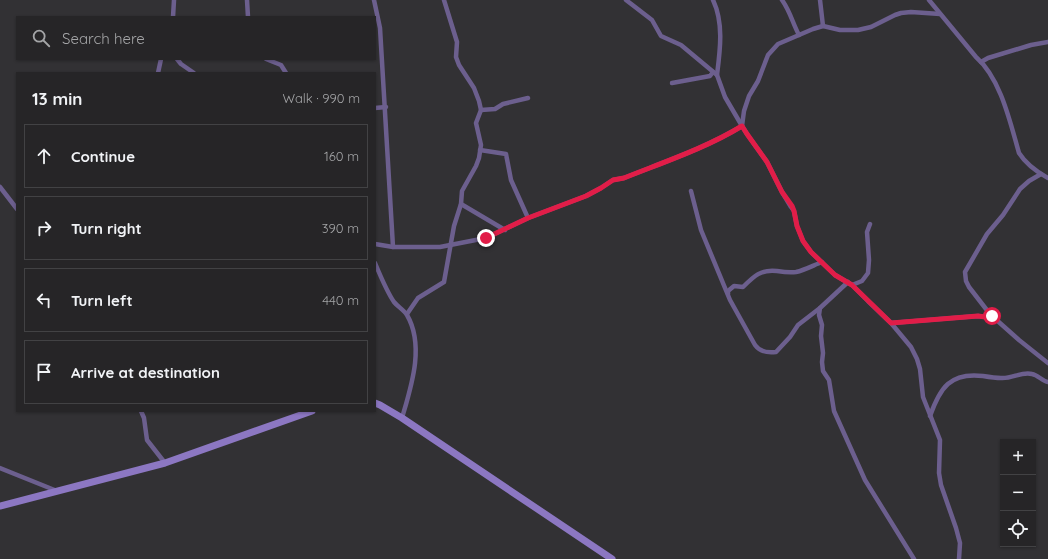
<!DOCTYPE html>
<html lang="en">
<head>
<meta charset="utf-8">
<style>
  :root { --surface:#262527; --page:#2e2d2f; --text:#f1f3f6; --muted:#a4a5a7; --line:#424244 }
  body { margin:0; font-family:Quicksand,sans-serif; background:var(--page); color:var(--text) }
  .controls { position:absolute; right:12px; bottom:12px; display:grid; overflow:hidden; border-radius:0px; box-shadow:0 1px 3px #0004 }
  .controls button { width:36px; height:36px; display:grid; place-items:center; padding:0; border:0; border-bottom:1px solid var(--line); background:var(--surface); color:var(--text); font:20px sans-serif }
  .stop { position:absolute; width:12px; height:12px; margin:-9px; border:3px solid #e11d48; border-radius:50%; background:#fff }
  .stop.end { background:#e11d48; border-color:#fff; box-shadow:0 1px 4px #0008 }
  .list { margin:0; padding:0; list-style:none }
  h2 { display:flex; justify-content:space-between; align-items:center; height:52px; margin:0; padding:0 16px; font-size:17px }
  h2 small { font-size:13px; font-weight:400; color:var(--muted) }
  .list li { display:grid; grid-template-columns:26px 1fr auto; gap:12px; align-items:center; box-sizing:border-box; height:64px; margin:0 8px 8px; padding:0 8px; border:1px solid var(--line); border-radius:0px }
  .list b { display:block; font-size:15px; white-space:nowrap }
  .list em { font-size:13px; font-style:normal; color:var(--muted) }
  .icon { flex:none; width:22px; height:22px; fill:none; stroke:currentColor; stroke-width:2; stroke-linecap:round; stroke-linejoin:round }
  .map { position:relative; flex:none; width:1048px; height:559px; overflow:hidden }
  .search { position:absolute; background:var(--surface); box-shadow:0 1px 3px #0004; left:16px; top:16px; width:360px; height:44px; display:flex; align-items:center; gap:10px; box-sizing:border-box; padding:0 14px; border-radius:0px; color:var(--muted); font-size:15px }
  .panel { position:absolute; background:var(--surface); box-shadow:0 1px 3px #0004; left:16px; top:72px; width:360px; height:340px; border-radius:0px }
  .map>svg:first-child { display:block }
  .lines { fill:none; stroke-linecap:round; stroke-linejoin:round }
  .street { stroke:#6c5f8e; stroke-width:4.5 }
  .secondary { stroke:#8c77c2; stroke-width:7 }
  .route { stroke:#e11d48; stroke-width:5 }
</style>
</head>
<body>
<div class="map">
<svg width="1048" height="559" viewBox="0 0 1048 559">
  <rect width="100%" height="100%" fill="#323134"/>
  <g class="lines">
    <g class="street">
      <path d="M 247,0 L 248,17"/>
      <path d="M 374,0 L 380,28 L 393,247"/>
      <path d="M 713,0 C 724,23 720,51 717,75"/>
      <path d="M 782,0 C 790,11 793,24 799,35"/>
      <path d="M 820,0 L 823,26"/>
      <path d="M 929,0 L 976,57 C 1001,79 1010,122 1019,153 C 1026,164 1037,172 1048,178"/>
      <path d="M 940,14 L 911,12 L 901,13 L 895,15 L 871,27 L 858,30 L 840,30 L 823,26 L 813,29 L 778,44 L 768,55 L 758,81 L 749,96 L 744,111 L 742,126 L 747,134 L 767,162 L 782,192 L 791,207 L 794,211 L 797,226 L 803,241 L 811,252 L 835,275 L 852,285 L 868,301 L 891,323 L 911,347 L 917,359 L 920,369 L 923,397 L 940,440 L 939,473 L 941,485 L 956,528 L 960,543 L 959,559"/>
      <path d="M 173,17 L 174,0"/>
      <path d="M 177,59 L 181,64 L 194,73"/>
      <path d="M 266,59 L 281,65 L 286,73"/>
      <path d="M 981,62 L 988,58 L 1031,45 L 1048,42"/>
      <path d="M 158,73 L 161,59"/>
      <path d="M 672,83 L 710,76 L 713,72"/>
      <path d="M 375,108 L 386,107"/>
      <path d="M 481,110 L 495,109 L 503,104 L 528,98"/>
      <path d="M 480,150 L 506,154 L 511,180 L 528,218"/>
      <path d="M 0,187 L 17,209"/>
      <path d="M 691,191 L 701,230 L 730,300 L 755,345 C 760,352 768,353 776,352 L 790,337 L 798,325 L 820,308 L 848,282"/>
      <path d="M 461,204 L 505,230"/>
      <path d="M 375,244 L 393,247 L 440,247 L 486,238 L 528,218 L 586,196 L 601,188 L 613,180 L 624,178 C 664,162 706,148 742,126 L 725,97 L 717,75 L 681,45 L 661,36 L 652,20 L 626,0"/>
      <path d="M 375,263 C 380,275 387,292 394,302 C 398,307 404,310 407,315 C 425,346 411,387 402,418"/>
      <path d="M 852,285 L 862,281 L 868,273 L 869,260 L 867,232 L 870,224"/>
      <path d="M 728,294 L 728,291 L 734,286 L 743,287 C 754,276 761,269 777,271 C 783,272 790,273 796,272 C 805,270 814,265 822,262"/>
      <path d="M 820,308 L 819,315 L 822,325 L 821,336 L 823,353 L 822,362 L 823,371 L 829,380 L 834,411 L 865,480 L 914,559"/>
      <path d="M 407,314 L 418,298 L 444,282 L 454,226 L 461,204 L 462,191 L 476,166 L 479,158 L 481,145 L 476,123 L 481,110 L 479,101 L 474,88 L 459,65 L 456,57 L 457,42 L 444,0"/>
      <path d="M 993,318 L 969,287 L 966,281 L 965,272 L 987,234 L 1003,215 L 1020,189 L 1029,181 L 1041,174"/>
      <path d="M 891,323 L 978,316 L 993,318 L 992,316 L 1019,340 L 1048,363"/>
      <path d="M 141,411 L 144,418 L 147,440 L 165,463"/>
      <path d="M 930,416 C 940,388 950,372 983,376 C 989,377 995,378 1001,378 C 1012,379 1022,371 1032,374 C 1038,375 1042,381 1048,382"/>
      <path d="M 0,468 L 57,491"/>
    </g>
    <g class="secondary">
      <path d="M 375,403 L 380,405 L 402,418 L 612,559"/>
      <path d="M 0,506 L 165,463 L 312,411"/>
    </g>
  </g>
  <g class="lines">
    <path class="route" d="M 486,238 L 528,218 L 586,196 L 601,188 L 613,180 L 624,178 C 664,162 706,148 742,126 L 747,134 L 767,162 L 782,192 L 792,206 L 794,211 L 797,226 L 803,241 L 811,252 L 835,275 L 852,285 L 891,323 L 978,316 L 993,318 L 992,316"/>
  </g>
</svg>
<div class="controls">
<button>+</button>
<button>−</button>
<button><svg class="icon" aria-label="locate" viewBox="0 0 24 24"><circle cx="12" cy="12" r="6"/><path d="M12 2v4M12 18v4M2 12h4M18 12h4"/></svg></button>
</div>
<div class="stop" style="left:992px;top:316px"></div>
<div class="stop end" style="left:486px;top:238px"></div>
<div class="search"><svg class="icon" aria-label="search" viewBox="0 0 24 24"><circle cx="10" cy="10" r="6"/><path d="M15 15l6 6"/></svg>Search here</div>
<section class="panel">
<h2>13 min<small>Walk · 990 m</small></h2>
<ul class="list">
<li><svg class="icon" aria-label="ahead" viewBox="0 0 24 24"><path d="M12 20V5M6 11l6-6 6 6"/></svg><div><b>Continue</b></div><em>160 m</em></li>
<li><svg class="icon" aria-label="right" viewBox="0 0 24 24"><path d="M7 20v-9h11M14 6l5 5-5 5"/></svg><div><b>Turn right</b></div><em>390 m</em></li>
<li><svg class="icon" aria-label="left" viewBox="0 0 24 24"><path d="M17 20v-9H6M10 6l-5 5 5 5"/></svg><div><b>Turn left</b></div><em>440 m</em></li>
<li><svg class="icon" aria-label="arrive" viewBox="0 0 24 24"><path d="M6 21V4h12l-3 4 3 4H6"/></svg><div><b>Arrive at destination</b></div></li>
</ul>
</section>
</div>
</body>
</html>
